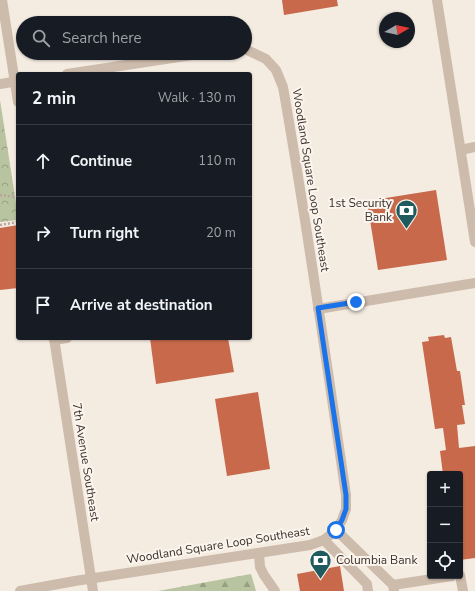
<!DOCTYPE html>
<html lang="en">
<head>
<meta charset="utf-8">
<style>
  :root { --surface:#171b24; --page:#20242c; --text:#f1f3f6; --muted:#9ea1a6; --line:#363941 }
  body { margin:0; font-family:"Nunito Sans",sans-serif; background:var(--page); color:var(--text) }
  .controls { position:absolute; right:12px; bottom:12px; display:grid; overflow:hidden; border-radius:4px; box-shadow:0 1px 3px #0004 }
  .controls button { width:36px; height:36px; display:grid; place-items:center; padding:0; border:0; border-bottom:1px solid var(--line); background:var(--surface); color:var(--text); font:20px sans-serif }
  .compass { position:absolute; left:379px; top:12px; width:36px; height:36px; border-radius:50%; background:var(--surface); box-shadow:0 1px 3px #0004; rotate:81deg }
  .stop { position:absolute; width:12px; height:12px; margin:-9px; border:3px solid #1a73e8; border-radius:50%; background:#fff }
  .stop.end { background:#1a73e8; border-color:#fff; box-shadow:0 1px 4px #0008 }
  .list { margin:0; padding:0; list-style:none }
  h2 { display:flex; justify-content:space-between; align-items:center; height:52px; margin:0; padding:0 16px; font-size:17px }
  h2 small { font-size:13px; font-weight:400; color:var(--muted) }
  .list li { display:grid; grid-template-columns:26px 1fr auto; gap:12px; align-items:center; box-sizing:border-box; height:72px; padding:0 16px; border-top:1px solid var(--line) }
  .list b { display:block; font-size:15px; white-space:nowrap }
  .list em { font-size:13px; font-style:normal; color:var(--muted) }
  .icon { flex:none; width:22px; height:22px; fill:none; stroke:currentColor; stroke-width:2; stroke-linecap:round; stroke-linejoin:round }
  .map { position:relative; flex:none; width:475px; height:591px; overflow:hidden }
  .search { position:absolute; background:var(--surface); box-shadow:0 1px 3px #0004; left:16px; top:16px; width:236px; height:44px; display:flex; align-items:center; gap:10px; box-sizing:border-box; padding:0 14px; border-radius:22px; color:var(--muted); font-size:15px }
  .panel { position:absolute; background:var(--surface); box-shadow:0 1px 3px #0004; left:16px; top:72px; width:236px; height:268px; border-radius:4px }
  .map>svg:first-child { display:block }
  .forest { fill:url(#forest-firs) }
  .park { fill:url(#park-crowns) }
  .building { fill:#c8694b }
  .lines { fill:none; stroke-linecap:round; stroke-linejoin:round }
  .path { stroke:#b9a596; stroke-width:2.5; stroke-dasharray:2 2; stroke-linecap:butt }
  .minor { stroke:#cdbbac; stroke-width:10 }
  .route { stroke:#1a73e8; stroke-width:5 }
  .labels { text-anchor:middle; stroke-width:4; stroke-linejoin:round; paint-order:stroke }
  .street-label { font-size:12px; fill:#3b302b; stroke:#fbf5ee }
  .poi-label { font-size:12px; fill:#3b302b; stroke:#fbf5ee; text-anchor:end }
</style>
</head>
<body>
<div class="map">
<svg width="475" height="591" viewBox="0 0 475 591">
  <defs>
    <pattern id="forest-firs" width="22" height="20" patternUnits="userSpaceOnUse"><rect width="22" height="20" fill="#b8c4a0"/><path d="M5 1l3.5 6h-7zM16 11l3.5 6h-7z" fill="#97a083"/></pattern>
    <pattern id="park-crowns" width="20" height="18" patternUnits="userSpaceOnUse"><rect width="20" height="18" fill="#b8c4a0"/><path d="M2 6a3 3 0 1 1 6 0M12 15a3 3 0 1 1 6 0" fill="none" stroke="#97a083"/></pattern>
  </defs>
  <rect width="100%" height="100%" fill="#f4ebe1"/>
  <path class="forest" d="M 251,574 L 256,591 L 158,591 Z"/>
  <path class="park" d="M 0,100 L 18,216 L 18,220 L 0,222 Z"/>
  <g class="building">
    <path d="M 282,0 L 337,0 L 338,6 L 284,15 Z"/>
    <path d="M 436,190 L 447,260 L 378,270 L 367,201 Z"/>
    <path d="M 18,225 L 18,288 L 0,290 L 0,228 Z"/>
    <path d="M 444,335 L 445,338 L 451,337 L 457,371 L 460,371 L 465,405 L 462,405 L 465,424 L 457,425 L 459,448 L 475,446 L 475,558 L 460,560 L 460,474 L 443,474 L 440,451 L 446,450 L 443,428 L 435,429 L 422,342 L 429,341 L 428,337 Z"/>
    <path d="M 150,338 L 228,338 L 234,372 L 156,384 Z"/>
    <path d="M 258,392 L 270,469 L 227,476 L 215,399 Z"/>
    <path d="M 340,566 L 344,591 L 300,591 L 297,574 Z"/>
  </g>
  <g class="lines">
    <g class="path">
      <path d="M 0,195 L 8,196 L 18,197"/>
      <path d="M 0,225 L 18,222"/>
    </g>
    <g class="minor">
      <path d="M 2,0 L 18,102"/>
      <path d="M 437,0 L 475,242"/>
      <path d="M 67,74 L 205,53"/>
      <path d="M 0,84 L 18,81"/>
      <path d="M 461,150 L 475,147"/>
      <path d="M 318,309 L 475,283"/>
      <path d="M 54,338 L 93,591"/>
      <path d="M 54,340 L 67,338"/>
      <path d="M 336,530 L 393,585 L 394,591"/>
      <path d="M 324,540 L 367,584 L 368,591"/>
      <path d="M 259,554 L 260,567 L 264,575 L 275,591"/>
      <path d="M 460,575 L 463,591"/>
      <path d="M 393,585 L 452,576"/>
      <path d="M 20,591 L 75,581 L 310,545 L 324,540 L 336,530 L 342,520 L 346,509 L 346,495 C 326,359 307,223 283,87 L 276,70 L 266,59 L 245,49"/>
    </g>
  </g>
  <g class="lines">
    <path class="route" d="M 336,530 L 342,520 L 346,509 L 346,495 L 318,308 L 356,302"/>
  </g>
  <defs>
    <symbol id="bank-pin" viewBox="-11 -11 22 30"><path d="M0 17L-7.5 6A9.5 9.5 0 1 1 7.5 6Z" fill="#1f5a5e" stroke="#fbf5ee"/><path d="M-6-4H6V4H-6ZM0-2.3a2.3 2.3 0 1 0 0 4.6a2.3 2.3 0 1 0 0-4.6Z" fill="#fff"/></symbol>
  </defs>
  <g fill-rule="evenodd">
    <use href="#bank-pin" x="394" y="198" width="25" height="34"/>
    <use href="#bank-pin" x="308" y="548" width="25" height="34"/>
  </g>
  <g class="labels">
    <g class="street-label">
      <text transform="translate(311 180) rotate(81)" y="4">Woodland Square Loop Southeast</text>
      <text transform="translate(86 462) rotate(81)" y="4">7th Avenue Southeast</text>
      <text transform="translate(218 545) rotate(-9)" y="4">Woodland Square Loop Southeast</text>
    </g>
    <g class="poi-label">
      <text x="392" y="207">1st Security<tspan x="392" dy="14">Bank</tspan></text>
      <text x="336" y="564" text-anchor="start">Columbia Bank</text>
    </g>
  </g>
</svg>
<div class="controls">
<button>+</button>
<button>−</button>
<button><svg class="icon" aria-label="locate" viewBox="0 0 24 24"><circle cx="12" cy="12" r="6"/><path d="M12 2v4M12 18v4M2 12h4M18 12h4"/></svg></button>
</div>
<svg class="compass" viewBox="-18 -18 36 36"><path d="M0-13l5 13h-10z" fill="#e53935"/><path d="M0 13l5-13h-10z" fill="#9ea1a6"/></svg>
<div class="stop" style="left:336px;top:530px"></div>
<div class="stop end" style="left:356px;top:302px"></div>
<div class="search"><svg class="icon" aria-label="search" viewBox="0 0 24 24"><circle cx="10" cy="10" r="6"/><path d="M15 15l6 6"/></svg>Search here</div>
<section class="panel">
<h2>2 min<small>Walk · 130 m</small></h2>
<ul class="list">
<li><svg class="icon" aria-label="ahead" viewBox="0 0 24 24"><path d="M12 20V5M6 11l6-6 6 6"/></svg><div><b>Continue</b></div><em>110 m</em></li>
<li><svg class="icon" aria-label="right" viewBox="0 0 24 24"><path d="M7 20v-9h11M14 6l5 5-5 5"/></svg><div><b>Turn right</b></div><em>20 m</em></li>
<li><svg class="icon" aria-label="arrive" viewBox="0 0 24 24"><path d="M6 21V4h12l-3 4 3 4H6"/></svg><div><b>Arrive at destination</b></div></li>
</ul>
</section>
</div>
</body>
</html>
